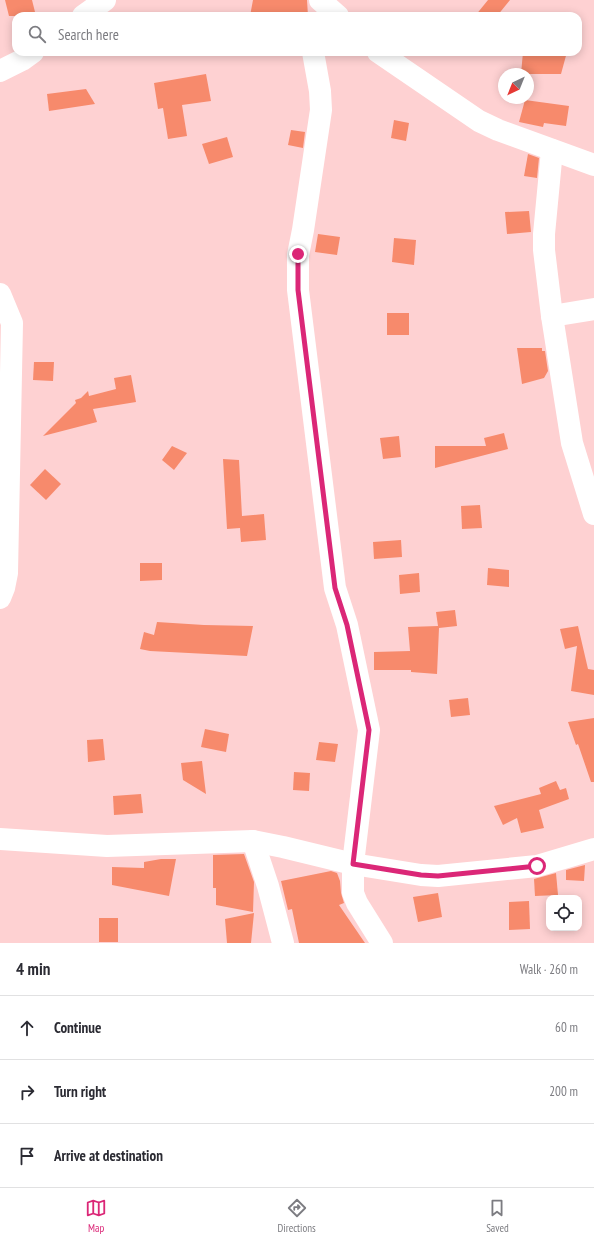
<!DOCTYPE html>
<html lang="en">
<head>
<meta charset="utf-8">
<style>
  :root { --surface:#fff; --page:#f2f2f3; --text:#2b2b33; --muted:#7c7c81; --line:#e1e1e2; --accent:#db2777 }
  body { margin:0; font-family:"PT Sans Narrow",sans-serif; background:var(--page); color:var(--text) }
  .controls { position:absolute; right:12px; bottom:12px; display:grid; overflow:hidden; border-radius:8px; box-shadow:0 2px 10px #0003 }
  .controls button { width:36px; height:36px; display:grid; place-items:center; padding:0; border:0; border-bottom:1px solid var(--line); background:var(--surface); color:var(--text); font:20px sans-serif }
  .compass { position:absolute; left:498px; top:68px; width:36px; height:36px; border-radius:50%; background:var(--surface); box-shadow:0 2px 10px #0003; rotate:223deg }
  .stop { position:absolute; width:12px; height:12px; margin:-9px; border:3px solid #db2777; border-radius:50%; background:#fff }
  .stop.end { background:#db2777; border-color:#fff; box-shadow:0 1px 4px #0008 }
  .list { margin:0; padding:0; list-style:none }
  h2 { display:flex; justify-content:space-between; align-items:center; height:52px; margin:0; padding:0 16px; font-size:17px }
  h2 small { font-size:13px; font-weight:400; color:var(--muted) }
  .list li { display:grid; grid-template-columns:26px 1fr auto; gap:12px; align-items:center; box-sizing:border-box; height:64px; padding:0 16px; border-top:1px solid var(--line) }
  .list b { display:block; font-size:15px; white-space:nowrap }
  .list em { font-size:13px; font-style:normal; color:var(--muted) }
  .icon { flex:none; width:22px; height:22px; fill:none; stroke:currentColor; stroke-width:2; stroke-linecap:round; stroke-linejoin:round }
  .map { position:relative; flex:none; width:594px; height:943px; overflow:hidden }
  .search { position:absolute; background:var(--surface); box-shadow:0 2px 10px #0003; left:12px; right:12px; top:12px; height:44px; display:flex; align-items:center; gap:10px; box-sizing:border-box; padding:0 14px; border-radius:12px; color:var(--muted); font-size:15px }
  .sheet { height:244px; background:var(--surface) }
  nav { display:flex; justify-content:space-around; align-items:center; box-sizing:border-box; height:56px; border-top:1px solid var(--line); background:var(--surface); font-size:11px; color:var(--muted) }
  nav a { display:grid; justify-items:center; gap:2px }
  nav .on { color:var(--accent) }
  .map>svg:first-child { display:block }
  .building { fill:#f78a6c }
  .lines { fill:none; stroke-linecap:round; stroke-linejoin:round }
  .minor { stroke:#fff; stroke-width:22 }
  .route { stroke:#db2777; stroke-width:5 }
</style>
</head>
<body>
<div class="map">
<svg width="594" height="943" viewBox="0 0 594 943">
  <rect width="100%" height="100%" fill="#fed1d2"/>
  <g class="building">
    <path d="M 5,0 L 32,0 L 36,16 L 9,16 Z"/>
    <path d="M 253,0 L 307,0 L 308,16 L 250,16 Z"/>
    <path d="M 488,0 L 510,0 L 497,16 L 475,16 Z"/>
    <path d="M 523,52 L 567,52 L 561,74 L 521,74 Z"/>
    <path d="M 206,74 L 211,101 L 182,105 L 187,136 L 168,139 L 163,108 L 158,109 L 154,83 Z"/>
    <path d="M 86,89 L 95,104 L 49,111 L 47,94 Z"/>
    <path d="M 525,100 L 569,106 L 566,126 L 544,123 L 543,127 L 519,122 Z"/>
    <path d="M 394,120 L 409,123 L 406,141 L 391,138 Z"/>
    <path d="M 291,130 L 305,132 L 303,148 L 288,145 Z"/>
    <path d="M 227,137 L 233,157 L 209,164 L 202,144 Z"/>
    <path d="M 528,154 L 539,158 L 537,178 L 524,176 Z"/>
    <path d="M 529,211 L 531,232 L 507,234 L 505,212 Z"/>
    <path d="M 318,234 L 340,237 L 337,255 L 315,252 Z"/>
    <path d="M 394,238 L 416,240 L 414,265 L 392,262 Z"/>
    <rect x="387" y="313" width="22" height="22"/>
    <path d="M 517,348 L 542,348 L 542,351 L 545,351 L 548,371 L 544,378 L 522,384 Z"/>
    <path d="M 34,362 L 54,362 L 53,381 L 33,380 Z"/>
    <path d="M 131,375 L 136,402 L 93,409 L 97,422 L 43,436 L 76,403 L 75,400 L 81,398 L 88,391 L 89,396 L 116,389 L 114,378 Z"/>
    <path d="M 504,433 L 508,449 L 435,468 L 435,446 L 486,446 L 484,438 Z"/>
    <path d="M 399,436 L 401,457 L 383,459 L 380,438 Z"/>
    <path d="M 172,446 L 187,453 L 174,470 L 162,460 Z"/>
    <path d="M 223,459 L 239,460 L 242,516 L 264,514 L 266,540 L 241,542 L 240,528 L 227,529 Z"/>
    <path d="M 45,469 L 61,484 L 46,500 L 30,485 Z"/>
    <path d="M 480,505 L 482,528 L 462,529 L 461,506 Z"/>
    <path d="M 401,540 L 402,557 L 374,559 L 373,542 Z"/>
    <path d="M 140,563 L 162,563 L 162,580 L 140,581 Z"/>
    <path d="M 488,568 L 509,570 L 509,587 L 487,585 Z"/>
    <path d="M 419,573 L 420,592 L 400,594 L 399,575 Z"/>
    <path d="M 455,610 L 457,626 L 439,628 L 437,674 L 411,672 L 411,670 L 374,670 L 374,652 L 410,651 L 408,627 L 438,626 L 436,612 Z"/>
    <path d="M 157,622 L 204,625 L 253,626 L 247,656 L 150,651 L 140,649 L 144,632 L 154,635 Z"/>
    <path d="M 578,626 L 588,669 L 594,670 L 594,695 L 571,691 L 577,646 L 565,649 L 560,629 Z"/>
    <path d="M 468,698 L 470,715 L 451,717 L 449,700 Z"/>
    <path d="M 594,718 L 594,782 L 591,782 L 578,744 L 576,745 L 568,722 Z"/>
    <path d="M 205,729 L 229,734 L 226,752 L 201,747 Z"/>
    <path d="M 103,739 L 105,760 L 88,762 L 87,740 Z"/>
    <path d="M 319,742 L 338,744 L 335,762 L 316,760 Z"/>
    <path d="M 202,761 L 204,778 L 206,794 L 183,780 L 181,763 Z"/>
    <path d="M 294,772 L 310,773 L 309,791 L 293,790 Z"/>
    <path d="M 556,781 L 560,790 L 566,788 L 569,799 L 539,810 L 544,828 L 521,833 L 517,818 L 503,825 L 494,806 L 541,794 L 539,788 Z"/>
    <path d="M 141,794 L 143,813 L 114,815 L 113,796 Z"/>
    <path d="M 244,854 L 254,882 L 253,912 L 216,905 L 216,888 L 213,888 L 213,855 Z"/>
    <path d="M 161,859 L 176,859 L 169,896 L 112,885 L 112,867 L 144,868 L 144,862 Z"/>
    <path d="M 585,865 L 584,881 L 566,880 L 566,870 Z"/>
    <path d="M 331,871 L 337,873 L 340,881 L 341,893 L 344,903 L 339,905 L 365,943 L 299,943 L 292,909 L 288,910 L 281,881 Z"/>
    <path d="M 556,873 L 558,895 L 535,896 L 534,879 Z"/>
    <path d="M 438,893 L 442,917 L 418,922 L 413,897 Z"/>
    <path d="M 529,901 L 530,929 L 509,930 L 509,902 Z"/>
    <path d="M 254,913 L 251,943 L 227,943 L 225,919 Z"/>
    <rect x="99" y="918" width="19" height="24"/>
  </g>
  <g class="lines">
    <g class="minor">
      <path d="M 320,0 L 338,16"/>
      <path d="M 83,16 L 105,0"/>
      <path d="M 313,52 L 320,91 L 321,110 L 303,230 L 298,255 L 298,290 L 335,588 L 347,625 L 369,730 L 353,864 L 353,893 L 357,903 L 382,943"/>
      <path d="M 378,52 L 479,121 L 498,130 L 594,165"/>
      <path d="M 0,71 L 22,60 L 33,52"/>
      <path d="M 552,150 L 544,234 L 544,250 L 552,316 L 572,443 L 594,514"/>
      <path d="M 0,294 L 12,323 L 7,573 L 4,588 L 0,598"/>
      <path d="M 552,316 L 594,309"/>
      <path d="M 0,839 L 107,846 L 253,841 L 283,847 L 353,864 L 421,875 L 438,876 L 537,866 L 594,849"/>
      <path d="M 253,841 L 268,886 L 283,943"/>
    </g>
  </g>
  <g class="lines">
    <path class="route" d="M 298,254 L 298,290 L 335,588 L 347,625 L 369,730 L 353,864 L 421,875 L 438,876 L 537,866"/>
  </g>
</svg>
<div class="controls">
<button><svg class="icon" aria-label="locate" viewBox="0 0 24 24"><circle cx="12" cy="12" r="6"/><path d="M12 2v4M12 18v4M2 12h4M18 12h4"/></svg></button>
</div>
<svg class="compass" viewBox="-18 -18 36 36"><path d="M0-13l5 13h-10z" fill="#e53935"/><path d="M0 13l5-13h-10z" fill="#7c7c81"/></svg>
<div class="stop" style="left:537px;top:866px"></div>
<div class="stop end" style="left:298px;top:254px"></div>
<div class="search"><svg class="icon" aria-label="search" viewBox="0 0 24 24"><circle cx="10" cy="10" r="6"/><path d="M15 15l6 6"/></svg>Search here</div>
</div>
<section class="sheet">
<h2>4 min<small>Walk · 260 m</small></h2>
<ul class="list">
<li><svg class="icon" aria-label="ahead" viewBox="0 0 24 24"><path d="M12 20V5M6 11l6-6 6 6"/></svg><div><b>Continue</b></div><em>60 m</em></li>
<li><svg class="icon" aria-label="right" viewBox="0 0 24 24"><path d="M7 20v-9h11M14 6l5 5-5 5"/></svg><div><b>Turn right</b></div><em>200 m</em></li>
<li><svg class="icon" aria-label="arrive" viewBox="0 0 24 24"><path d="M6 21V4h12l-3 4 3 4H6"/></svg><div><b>Arrive at destination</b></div></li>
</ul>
</section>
<nav>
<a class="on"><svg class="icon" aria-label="map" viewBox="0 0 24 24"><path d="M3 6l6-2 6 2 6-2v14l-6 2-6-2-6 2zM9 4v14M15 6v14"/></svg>Map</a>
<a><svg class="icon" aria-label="directions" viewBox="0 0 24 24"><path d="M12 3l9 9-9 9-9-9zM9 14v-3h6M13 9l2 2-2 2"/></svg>Directions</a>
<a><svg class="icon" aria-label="saved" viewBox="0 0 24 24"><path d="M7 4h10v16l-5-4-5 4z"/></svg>Saved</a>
</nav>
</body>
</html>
